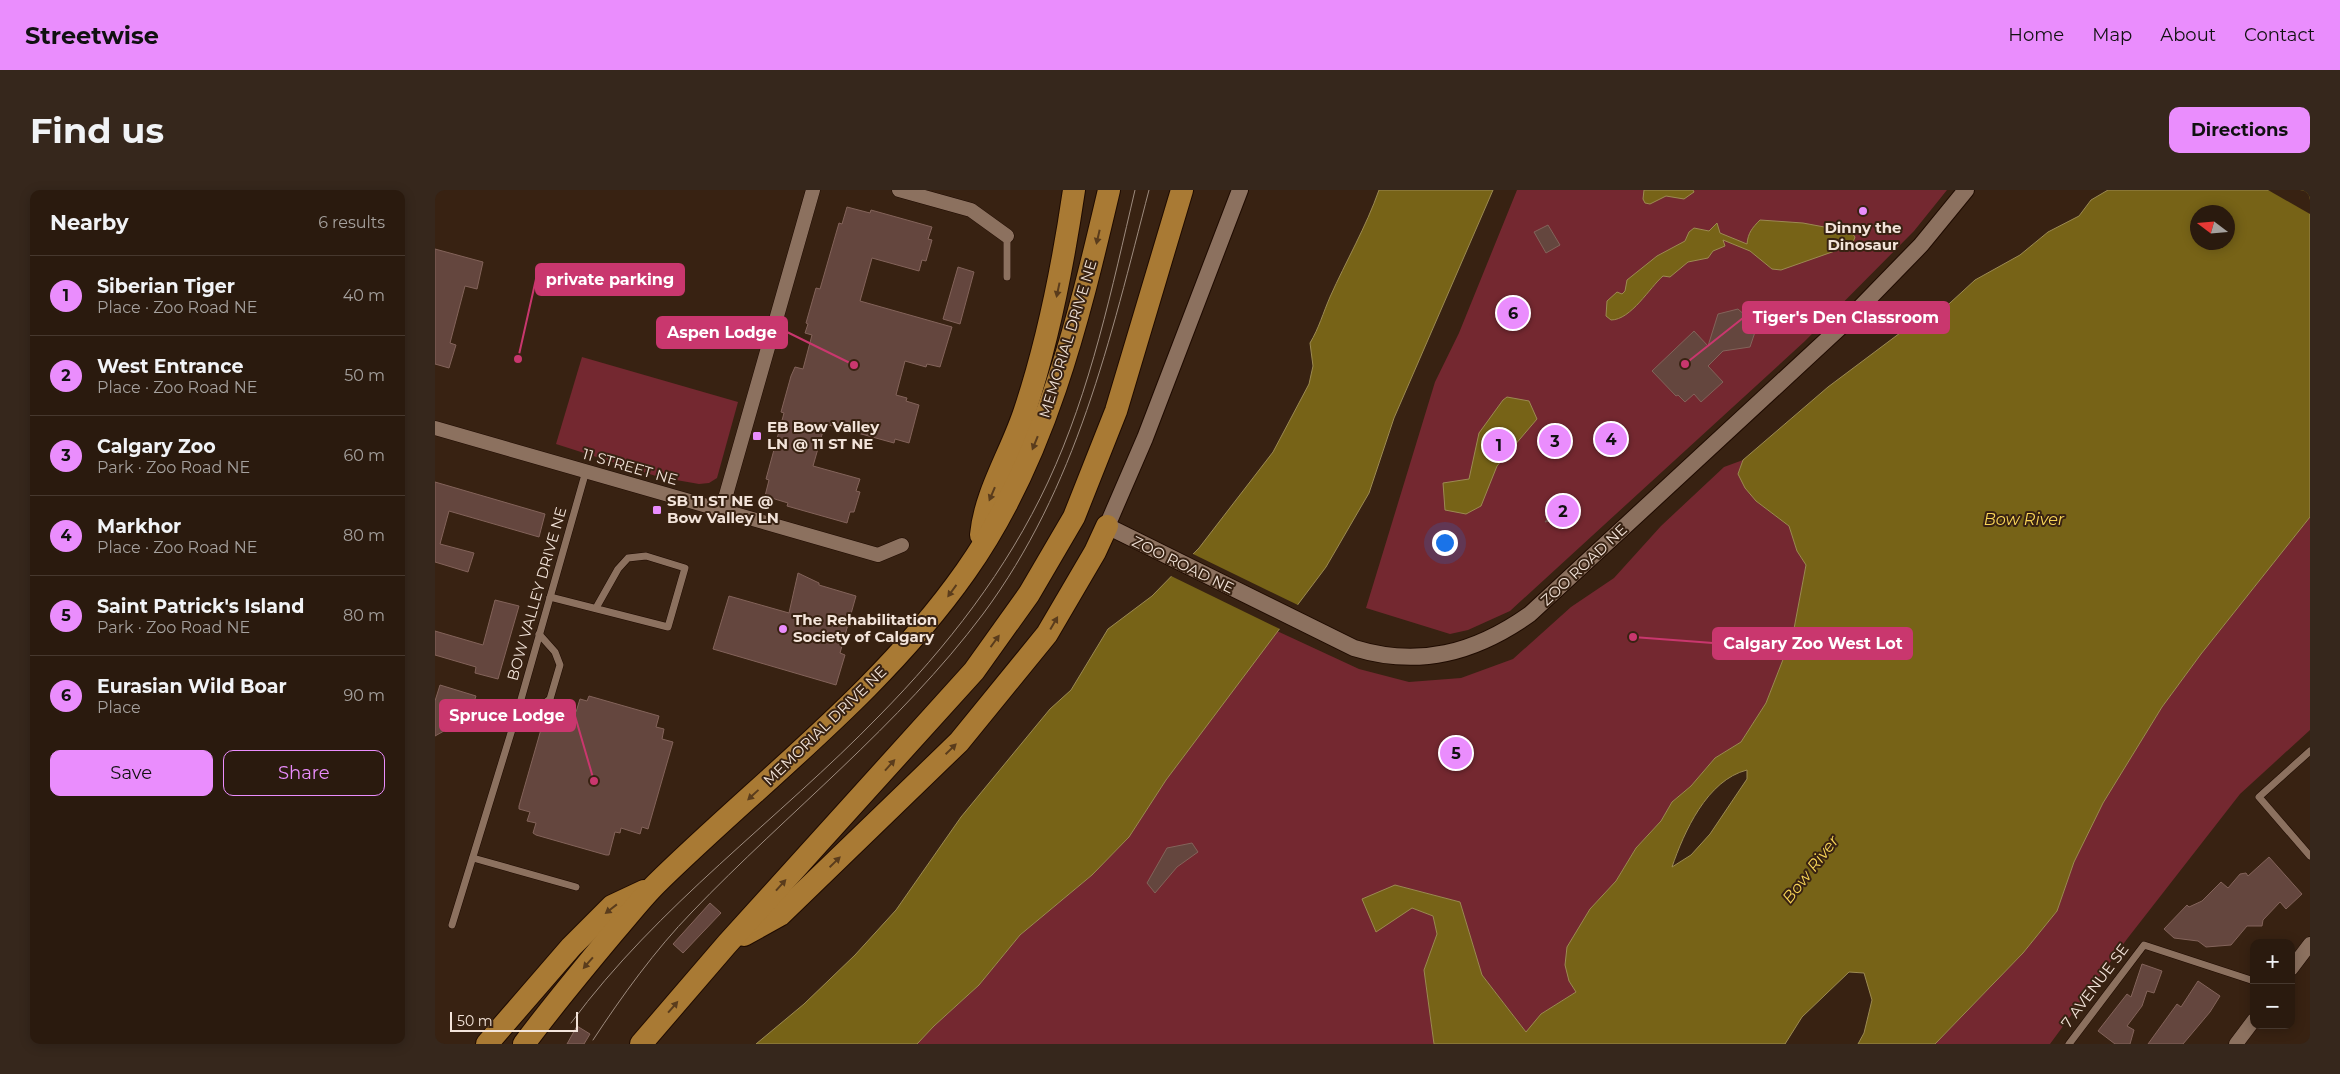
<!DOCTYPE html>
<html lang="en">
<head>
<meta charset="utf-8">
<style>
  :root { --surface:#2a1a0e; --page:#36271c; --text:#f1f3f6; --muted:#a5a19e; --line:#46382e; --accent:#ea8dfd }
  body { margin:0; font-family:Montserrat,sans-serif; background:var(--page); color:var(--text) }
  .controls { position:absolute; right:15px; bottom:15px; display:grid; overflow:hidden; border-radius:10px; box-shadow:0 2px 12px #0003 }
  .controls button { width:45px; height:45px; display:grid; place-items:center; padding:0; border:0; border-bottom:1px solid var(--line); background:var(--surface); color:var(--text); font:25px sans-serif }
  .compass { position:absolute; left:1755px; top:15px; width:45px; height:45px; border-radius:50%; background:var(--surface); box-shadow:0 2px 12px #0003; rotate:286deg }
  .scale { position:absolute; left:15px; bottom:12px; width:128px; box-sizing:border-box; padding-left:5px; border:2px solid #f3e4da; border-top:0; font-size:14px; line-height:18px; white-space:nowrap; color:#f3e4da; -webkit-text-stroke:4px #382212; paint-order:stroke }
  .you { position:absolute; left:1009px; top:352px; width:18px; height:18px; margin:-12px; border:4px solid #fff; border-radius:50%; background:#1a73e8; box-shadow:0 0 0 8px #1a73e833 }
  .badge { display:grid; place-items:center; width:32px; height:32px; border-radius:50%; background:var(--accent); color:#111; font-size:16px; font-weight:700 }
  .pin { position:absolute; translate:-50% -50%; border:2px solid #fff; box-shadow:0 1px 5px #0006 }
  .list { margin:0; padding:0; list-style:none }
  h2 { display:flex; justify-content:space-between; align-items:center; height:65px; margin:0; padding:0 20px; font-size:21px }
  h2 small { font-size:16px; font-weight:400; color:var(--muted) }
  .list li { display:grid; grid-template-columns:32px 1fr auto; gap:15px; align-items:center; box-sizing:border-box; height:80px; padding:0 20px; border-top:1px solid var(--line) }
  .list b { display:block; font-size:19px; white-space:nowrap }
  .list p { margin:0; font-size:16px; white-space:nowrap; color:var(--muted) }
  .list em { font-size:16px; font-style:normal; color:var(--muted) }
  .actions { display:flex; gap:10px; padding:15px 20px }
  .actions a { flex:1; padding:11px 0; border:1px solid var(--accent); border-radius:10px; text-align:center; font-size:18px; color:var(--accent) }
  .actions .main { background:var(--accent); color:#111 }
  .map { position:relative; flex:none; width:1875px; height:854px; overflow:hidden; border-radius:10px }
  header { display:flex; align-items:center; gap:30px; box-sizing:border-box; height:70px; padding:0 25px; background:var(--accent); color:#111 }
  header strong { font-size:24px }
  nav { display:flex; gap:28px; margin-inline-start:auto; font-size:18px }
  .intro { display:flex; align-items:center; justify-content:space-between; box-sizing:border-box; height:120px; padding:0 30px }
  h1 { margin:0; font-size:35px }
  .button { padding:12px 22px; border-radius:10px; background:var(--accent); color:#111; font-size:18px; font-weight:700 }
  main { display:flex; gap:30px; padding:0 30px }
  aside { flex:1; background:var(--surface); border-radius:10px; box-shadow:0 2px 12px #0003 }
  .map>svg:first-child { display:block }
  .green { fill:#742830 }
  .water { fill:#776317; stroke:#9c8a52; fill-rule:evenodd }
  .pier { fill:#382212 }
  .building { fill:#64463e; stroke:#83635a }
  .lines { fill:none; stroke-linecap:round; stroke-linejoin:round }
  .service-casing { stroke:#1f0b00; stroke-width:8 }
  .minor-casing { stroke:#1f0b00; stroke-width:15 }
  .tertiary-casing { stroke:#1f0b00; stroke-width:18 }
  .trunk-casing { stroke:#1f0b00; stroke-width:24 }
  .service { stroke:#8c715f; stroke-width:7 }
  .minor { stroke:#8c715f; stroke-width:14 }
  .tertiary { stroke:#8c715f; stroke-width:16 }
  .trunk { stroke:#a97a34; stroke-width:22 }
  .tram { stroke:#9e8c7f; stroke-width:1 }
  .oneway { fill:#5a3c1c }
  .poi-dot { fill:#ea8dfd; stroke:#382212; stroke-width:2 }
  .labels { text-anchor:middle; stroke-width:4; stroke-linejoin:round; paint-order:stroke }
  .poi-label { font-size:15px; font-weight:bold; fill:#f3e4da; stroke:#382212; text-anchor:start }
  .street-label { font-size:15px; fill:#f3e4da; stroke:#382212 }
  .water-label { font-size:16px; font-style:italic; fill:#fad658; stroke:#382212 }
  .leader { fill:none; stroke:#c9376e; stroke-width:2 }
  .callout-dot { fill:#c9376e; stroke:#382212; stroke-width:2 }
  .callout { fill:#c9376e; stroke:#c9376e; stroke-width:2 }
  .callout-label { font-size:16px; text-anchor:middle; font-weight:bold; fill:#fff }
</style>
</head>
<body>
<header>
<strong>Streetwise</strong>
<nav><a>Home</a><a>Map</a><a>About</a><a>Contact</a></nav>
</header>
<div class="intro"><h1>Find us</h1><a class="button">Directions</a></div>
<main>
<aside>
<h2>Nearby<small>6 results</small></h2>
<ul class="list">
<li><span class="badge">1</span><div><b>Siberian Tiger</b><p>Place · Zoo Road NE</p></div><em>40 m</em></li>
<li><span class="badge">2</span><div><b>West Entrance</b><p>Place · Zoo Road NE</p></div><em>50 m</em></li>
<li><span class="badge">3</span><div><b>Calgary Zoo</b><p>Park · Zoo Road NE</p></div><em>60 m</em></li>
<li><span class="badge">4</span><div><b>Markhor</b><p>Place · Zoo Road NE</p></div><em>80 m</em></li>
<li><span class="badge">5</span><div><b>Saint Patrick's Island</b><p>Park · Zoo Road NE</p></div><em>80 m</em></li>
<li><span class="badge">6</span><div><b>Eurasian Wild Boar</b><p>Place</p></div><em>90 m</em></li>
</ul>
<div class="actions"><a class="main">Save</a><a>Share</a></div>
</aside>
<div class="map">
<svg width="1875" height="854" viewBox="0 0 1875 854">
  <rect width="100%" height="100%" fill="#382212"/>
  <g class="green">
    <path d="M 1082,0 L 1512,0 L 1479,41 L 1370,151 L 1075,421 L 1033,440 L 1015,444 L 931,418 L 1000,192 L 1024,143 Z"/>
    <path d="M 147,167 L 303,212 L 282,288 L 274,293 L 264,294 L 224,287 L 121,254 Z"/>
    <path d="M 1308,270 L 1303,284 L 1321,311 L 1354,336 L 1362,361 L 1371,375 L 1358,444 L 1331,513 L 1306,552 L 1280,568 L 1256,596 L 1237,612 L 1226,631 L 1201,658 L 1181,691 L 1155,719 L 1134,791 L 1141,802 L 1106,824 L 1092,843 L 1047,785 L 1025,712 L 960,695 L 977,718 L 998,726 L 1002,744 L 989,780 L 999,854 L 482,854 L 499,836 L 544,795 L 585,745 L 657,685 L 694,647 L 731,590 L 842,441 L 924,479 L 974,492 L 1026,488 L 1078,469 L 1136,417 L 1179,388 L 1226,336 L 1289,277 Z"/>
    <path d="M 1875,327 L 1875,540 L 1805,604 L 1692,749 L 1615,854 L 1500,854 L 1588,763 L 1622,721 L 1639,672 L 1668,613 L 1727,517 L 1766,464 Z"/>
  </g>
  <g class="water">
    <path d="M 944,0 L 1058,0 L 959,228 L 934,303 L 891,377 L 731,590 L 694,647 L 657,685 L 585,745 L 544,795 L 499,836 L 482,854 L 321,854 L 369,814 L 420,765 L 461,720 L 526,627 L 615,519 L 636,500 L 673,439 L 717,406 L 764,358 L 838,262 L 874,194 L 878,176 L 875,153 C 884,138 888,123 895,107 C 911,71 931,37 944,0 Z"/>
    <path d="M 1209,0 L 1258,0 L 1259,2 L 1249,9 L 1231,6 L 1215,14 L 1210,13 L 1208,9 Z"/>
    <path d="M 1673,0 L 1875,0 L 1875,327 L 1766,464 L 1727,517 L 1668,613 L 1639,672 L 1622,721 L 1588,763 L 1500,854 L 1423,854 L 1429,843 L 1437,810 L 1429,783 L 1414,782 L 1367,827 L 1350,854 L 999,854 L 989,780 L 1002,744 L 998,726 L 977,718 L 941,742 L 927,709 L 960,695 L 1025,712 L 1047,785 L 1091,842 L 1106,824 L 1141,802 L 1134,791 L 1130,775 L 1132,757 L 1155,719 L 1181,691 L 1201,658 L 1226,631 L 1237,612 L 1256,596 L 1280,568 L 1306,552 L 1331,513 L 1358,444 L 1371,375 L 1362,361 L 1354,336 L 1321,311 L 1310,298 L 1303,284 L 1308,270 L 1393,197 L 1465,143 L 1503,124 L 1540,90 L 1585,65 L 1613,42 L 1644,26 L 1656,10 ZM 1762,22 L 1792,22 L 1792,52 L 1762,52 ZM 1312,580 L 1312,589 L 1275,644 L 1256,665 L 1237,677 C 1249,642 1272,590 1312,580 Z"/>
    <path d="M 1325,30 L 1368,33 L 1400,39 L 1405,36 L 1413,38 L 1420,47 L 1417,55 L 1346,80 L 1337,79 L 1315,61 L 1288,50 L 1290,56 L 1278,61 L 1273,68 L 1253,72 L 1235,87 L 1228,86 C 1215,97 1196,130 1176,130 L 1171,126 L 1172,111 L 1182,102 L 1187,104 L 1190,101 L 1192,90 L 1222,66 L 1250,51 L 1254,42 L 1259,38 L 1274,41 L 1282,33 L 1285,43 L 1312,54 C 1313,43 1317,38 1325,30 Z"/>
    <path d="M 1072,207 L 1094,211 L 1102,229 L 1062,276 L 1046,316 L 1031,324 L 1010,320 L 1008,293 L 1034,289 L 1044,243 L 1068,210 Z"/>
  </g>
  <g class="pier">
    <path d="M 1875,0 L 1875,24 L 1833,0 Z"/>
    <path d="M 756,363 L 865,416 L 847,440 L 734,385 Z"/>
  </g>
  <g class="building">
    <path d="M 412,17 L 435,23 L 436,20 L 497,37 L 493,49 L 497,50 L 491,71 L 487,70 L 484,81 L 437,68 L 425,111 L 517,137 L 505,177 L 492,174 L 491,177 L 470,171 L 461,205 L 472,208 L 471,211 L 484,215 L 474,253 L 460,249 L 459,253 L 390,234 L 378,276 L 425,289 L 421,301 L 425,302 L 419,322 L 415,322 L 412,333 L 352,316 L 353,313 L 330,306 L 334,290 L 331,289 L 349,223 L 346,222 L 356,186 L 360,177 L 368,179 L 377,145 L 370,143 L 373,134 L 371,133 L 381,98 L 385,99 L 404,33 L 407,34 Z"/>
    <path d="M 1113,35 L 1125,55 L 1111,63 L 1099,42 Z"/>
    <path d="M 0,59 L 48,72 L 42,99 L 30,96 L 15,153 L 21,155 L 14,178 L 0,174 Z"/>
    <path d="M 523,77 L 539,82 L 525,134 L 508,129 Z"/>
    <path d="M 1303,119 L 1322,136 L 1315,157 L 1288,161 L 1273,176 L 1288,192 L 1266,212 L 1259,204 L 1250,212 L 1243,205 L 1241,206 L 1217,181 L 1259,141 L 1273,156 L 1283,124 Z"/>
    <path d="M 0,292 L 110,324 L 104,347 L 14,321 L 5,354 L 39,363 L 33,382 L 0,372 Z"/>
    <path d="M 1125,308 L 1135,321 L 1131,327 L 1110,332 L 1119,320 L 1115,315 Z"/>
    <path d="M 363,383 L 384,393 L 384,395 L 421,406 L 405,463 L 410,465 L 401,495 L 278,459 L 294,406 L 354,423 Z"/>
    <path d="M 60,410 L 84,416 L 63,489 L 40,483 L 41,477 L 0,465 L 0,441 L 48,455 Z"/>
    <path d="M 5,495 L 41,506 L 34,527 L 0,546 L 0,511 Z"/>
    <path d="M 154,506 L 224,526 L 221,537 L 229,539 L 227,549 L 238,552 L 213,639 L 207,637 L 205,644 L 186,638 L 185,643 L 180,642 L 174,665 L 171,665 L 101,645 L 98,643 L 101,633 L 92,631 L 95,622 L 84,619 L 84,616 L 107,536 L 109,533 L 112,534 L 116,522 L 125,524 L 127,518 L 141,522 L 145,509 L 152,511 Z"/>
    <path d="M 757,653 L 763,662 L 742,677 L 720,703 L 712,693 L 732,658 Z"/>
    <path d="M 1834,667 L 1867,704 L 1851,719 L 1845,712 L 1828,730 L 1827,736 L 1812,736 L 1796,755 L 1771,757 L 1763,751 L 1739,748 L 1729,739 L 1752,715 L 1754,717 L 1767,711 L 1786,692 L 1793,698 L 1805,684 L 1811,683 L 1813,686 Z"/>
    <path d="M 275,713 L 286,723 L 248,763 L 238,754 Z"/>
    <path d="M 1707,774 L 1727,781 L 1719,803 L 1712,801 L 1707,816 L 1692,836 L 1699,840 L 1695,854 L 1680,854 L 1663,841 L 1692,804 L 1696,807 Z"/>
    <path d="M 1763,791 L 1785,806 L 1775,822 L 1748,854 L 1713,854 L 1742,814 L 1746,817 Z"/>
    <path d="M 142,836 L 155,844 L 149,854 L 132,854 Z"/>
  </g>
  <g class="lines">
    <defs>
      <g id="service">
        <path d="M 572,87 L 572,46"/>
        <path d="M 115,407 L 233,437 L 250,378 L 211,366 L 193,368 L 183,379 L 161,418"/>
        <path d="M 83,520 L 102,519 L 115,509 L 125,475 L 120,462 L 104,444"/>
        <path d="M 1875,561 L 1824,607 L 1875,666"/>
        <path d="M 38,668 L 141,697"/>
        <path d="M 17,735 L 83,520 L 151,281"/>
        <path d="M 1634,854 L 1709,755 L 1819,791"/>
      </g>
      <g id="minor">
        <path d="M 464,0 L 536,20 L 572,46"/>
        <path d="M 0,238 L 443,365 L 467,355"/>
        <path d="M 287,319 L 378,0"/>
        <path d="M 1856,779 L 1875,754"/>
        <path d="M 1801,854 L 1819,830"/>
      </g>
      <path id="tertiary" d="M 805,0 L 710,248 L 672,336 L 919,458 C 984,478 1040,463 1095,424 L 1412,131 L 1486,55 L 1531,0"/>
      <g id="trunk">
        <path d="M 546,345 C 550,302 577,261 590,220 C 614,148 628,75 639,0"/>
        <path d="M 309,745 L 345,725 L 524,552 L 612,444 L 660,362 L 672,336"/>
        <path d="M 52,854 L 136,757 L 177,716 L 209,701"/>
        <path d="M 89,854 C 118,815 148,779 179,742 C 193,726 206,709 221,694 C 326,591 446,502 531,381 C 610,269 643,132 674,0"/>
        <path d="M 206,854 L 292,754 L 539,481 L 594,404 L 639,327 L 681,221 L 747,0"/>
      </g>
    </defs>
    <use href="#service" class="service-casing"/>
    <use href="#minor" class="minor-casing"/>
    <use href="#tertiary" class="tertiary-casing"/>
    <use href="#trunk" class="trunk-casing"/>
    <use href="#service" class="service"/>
    <use href="#minor" class="minor"/>
    <use href="#tertiary" class="tertiary"/>
    <use href="#trunk" class="trunk"/>
    <g class="tram">
      <path d="M 136,833 C 223,715 343,630 444,526 C 512,457 572,380 613,292 C 656,200 677,98 700,0"/>
      <path d="M 158,850 C 187,806 220,760 257,722 C 353,622 464,536 548,424 C 642,297 675,150 714,0"/>
    </g>
  </g>
  <defs><path id="oneway-solid" d="M-6-.8H1V-3.2L6.5 0L1 3.2V.8H-6Z" transform="scale(1.25)"/></defs>
  <g class="oneway">
    <use href="#oneway-solid" transform="translate(663 47) rotate(103)"/>
    <use href="#oneway-solid" transform="translate(623 100) rotate(102)"/>
    <use href="#oneway-solid" transform="translate(600 253) rotate(112)"/>
    <use href="#oneway-solid" transform="translate(557 304) rotate(113)"/>
    <use href="#oneway-solid" transform="translate(517 401) rotate(126)"/>
    <use href="#oneway-solid" transform="translate(619 433) rotate(-60)"/>
    <use href="#oneway-solid" transform="translate(560 451) rotate(-54)"/>
    <use href="#oneway-solid" transform="translate(516 559) rotate(-44)"/>
    <use href="#oneway-solid" transform="translate(455 575) rotate(-48)"/>
    <use href="#oneway-solid" transform="translate(318 605) rotate(137)"/>
    <use href="#oneway-solid" transform="translate(400 672) rotate(-44)"/>
    <use href="#oneway-solid" transform="translate(346 695) rotate(-48)"/>
    <use href="#oneway-solid" transform="translate(176 719) rotate(142)"/>
    <use href="#oneway-solid" transform="translate(153 773) rotate(131)"/>
    <use href="#oneway-solid" transform="translate(238 817) rotate(-49)"/>
  </g>
  <g class="poi-dot">
    <circle cx="1428" cy="21" r="5"/>
    <rect x="317" y="241" width="10" height="10" rx="2.5"/>
    <rect x="217" y="315" width="10" height="10" rx="2.5"/>
    <circle cx="348" cy="439" r="5"/>
  </g>
  <g class="labels">
    <g class="poi-label">
      <text x="1428" y="43" text-anchor="middle">Dinny the<tspan x="1428" dy="17">Dinosaur</tspan></text>
      <text x="332" y="242">EB Bow Valley<tspan x="332" dy="17">LN @ 11 ST NE</tspan></text>
      <text x="232" y="316">SB 11 ST NE @<tspan x="232" dy="17">Bow Valley LN</tspan></text>
      <text x="358" y="435">The Rehabilitation<tspan x="358" dy="17">Society of Calgary</tspan></text>
    </g>
    <g class="street-label">
      <text transform="translate(633 149) rotate(-73)" y="5">MEMORIAL DRIVE NE</text>
      <text transform="translate(195 277) rotate(16)" y="5">11 STREET NE</text>
      <text transform="translate(748 375) rotate(26)" y="5">ZOO ROAD NE</text>
      <text transform="translate(1149 375) rotate(-43)" y="5">ZOO ROAD NE</text>
      <text transform="translate(102 404) rotate(-74)" y="5">BOW VALLEY DRIVE NE</text>
      <text transform="translate(390 536) rotate(-44)" y="5">MEMORIAL DRIVE NE</text>
      <text transform="translate(1660 796) rotate(-53)" y="5">7 AVENUE SE</text>
    </g>
    <g class="water-label">
      <text x="1589" y="335">Bow River</text>
      <text transform="translate(1375 679) rotate(-52)" y="6">Bow River</text>
    </g>
  </g>
  <path class="leader" d="M83 169L101 89M1250 174L1308 128M419 175L352 142M1198 447L1278 453M159 591L140 526"/>
  <g class="callout-dot">
    <circle cx="83" cy="169" r="5"/>
    <circle cx="1250" cy="174" r="5"/>
    <circle cx="419" cy="175" r="5"/>
    <circle cx="1198" cy="447" r="5"/>
    <circle cx="159" cy="591" r="5"/>
  </g>
  <g class="callout">
    <rect x="101" y="74" width="148" height="31" rx="5"/>
    <rect x="1308" y="112" width="206" height="31" rx="5"/>
    <rect x="222" y="127" width="130" height="31" rx="5"/>
    <rect x="1278" y="438" width="199" height="31" rx="5"/>
    <rect x="5" y="510" width="135" height="31" rx="5"/>
  </g>
  <g class="callout-label">
    <text x="175" y="95">private parking</text>
    <text x="1411" y="133">Tiger's Den Classroom</text>
    <text x="287" y="148">Aspen Lodge</text>
    <text x="1378" y="459">Calgary Zoo West Lot</text>
    <text x="72" y="531">Spruce Lodge</text>
  </g>
</svg>
<div class="controls">
<button>+</button>
<button>−</button>
</div>
<svg class="compass" viewBox="-18 -18 36 36"><path d="M0-13l5 13h-10z" fill="#e53935"/><path d="M0 13l5-13h-10z" fill="#a5a19e"/></svg>
<div class="scale">50 m</div>
<div class="you"></div>
<div class="pin badge" style="left:1064px;top:255px">1</div>
<div class="pin badge" style="left:1128px;top:321px">2</div>
<div class="pin badge" style="left:1120px;top:251px">3</div>
<div class="pin badge" style="left:1176px;top:249px">4</div>
<div class="pin badge" style="left:1021px;top:563px">5</div>
<div class="pin badge" style="left:1078px;top:123px">6</div>
</div>
</main>
</body>
</html>
